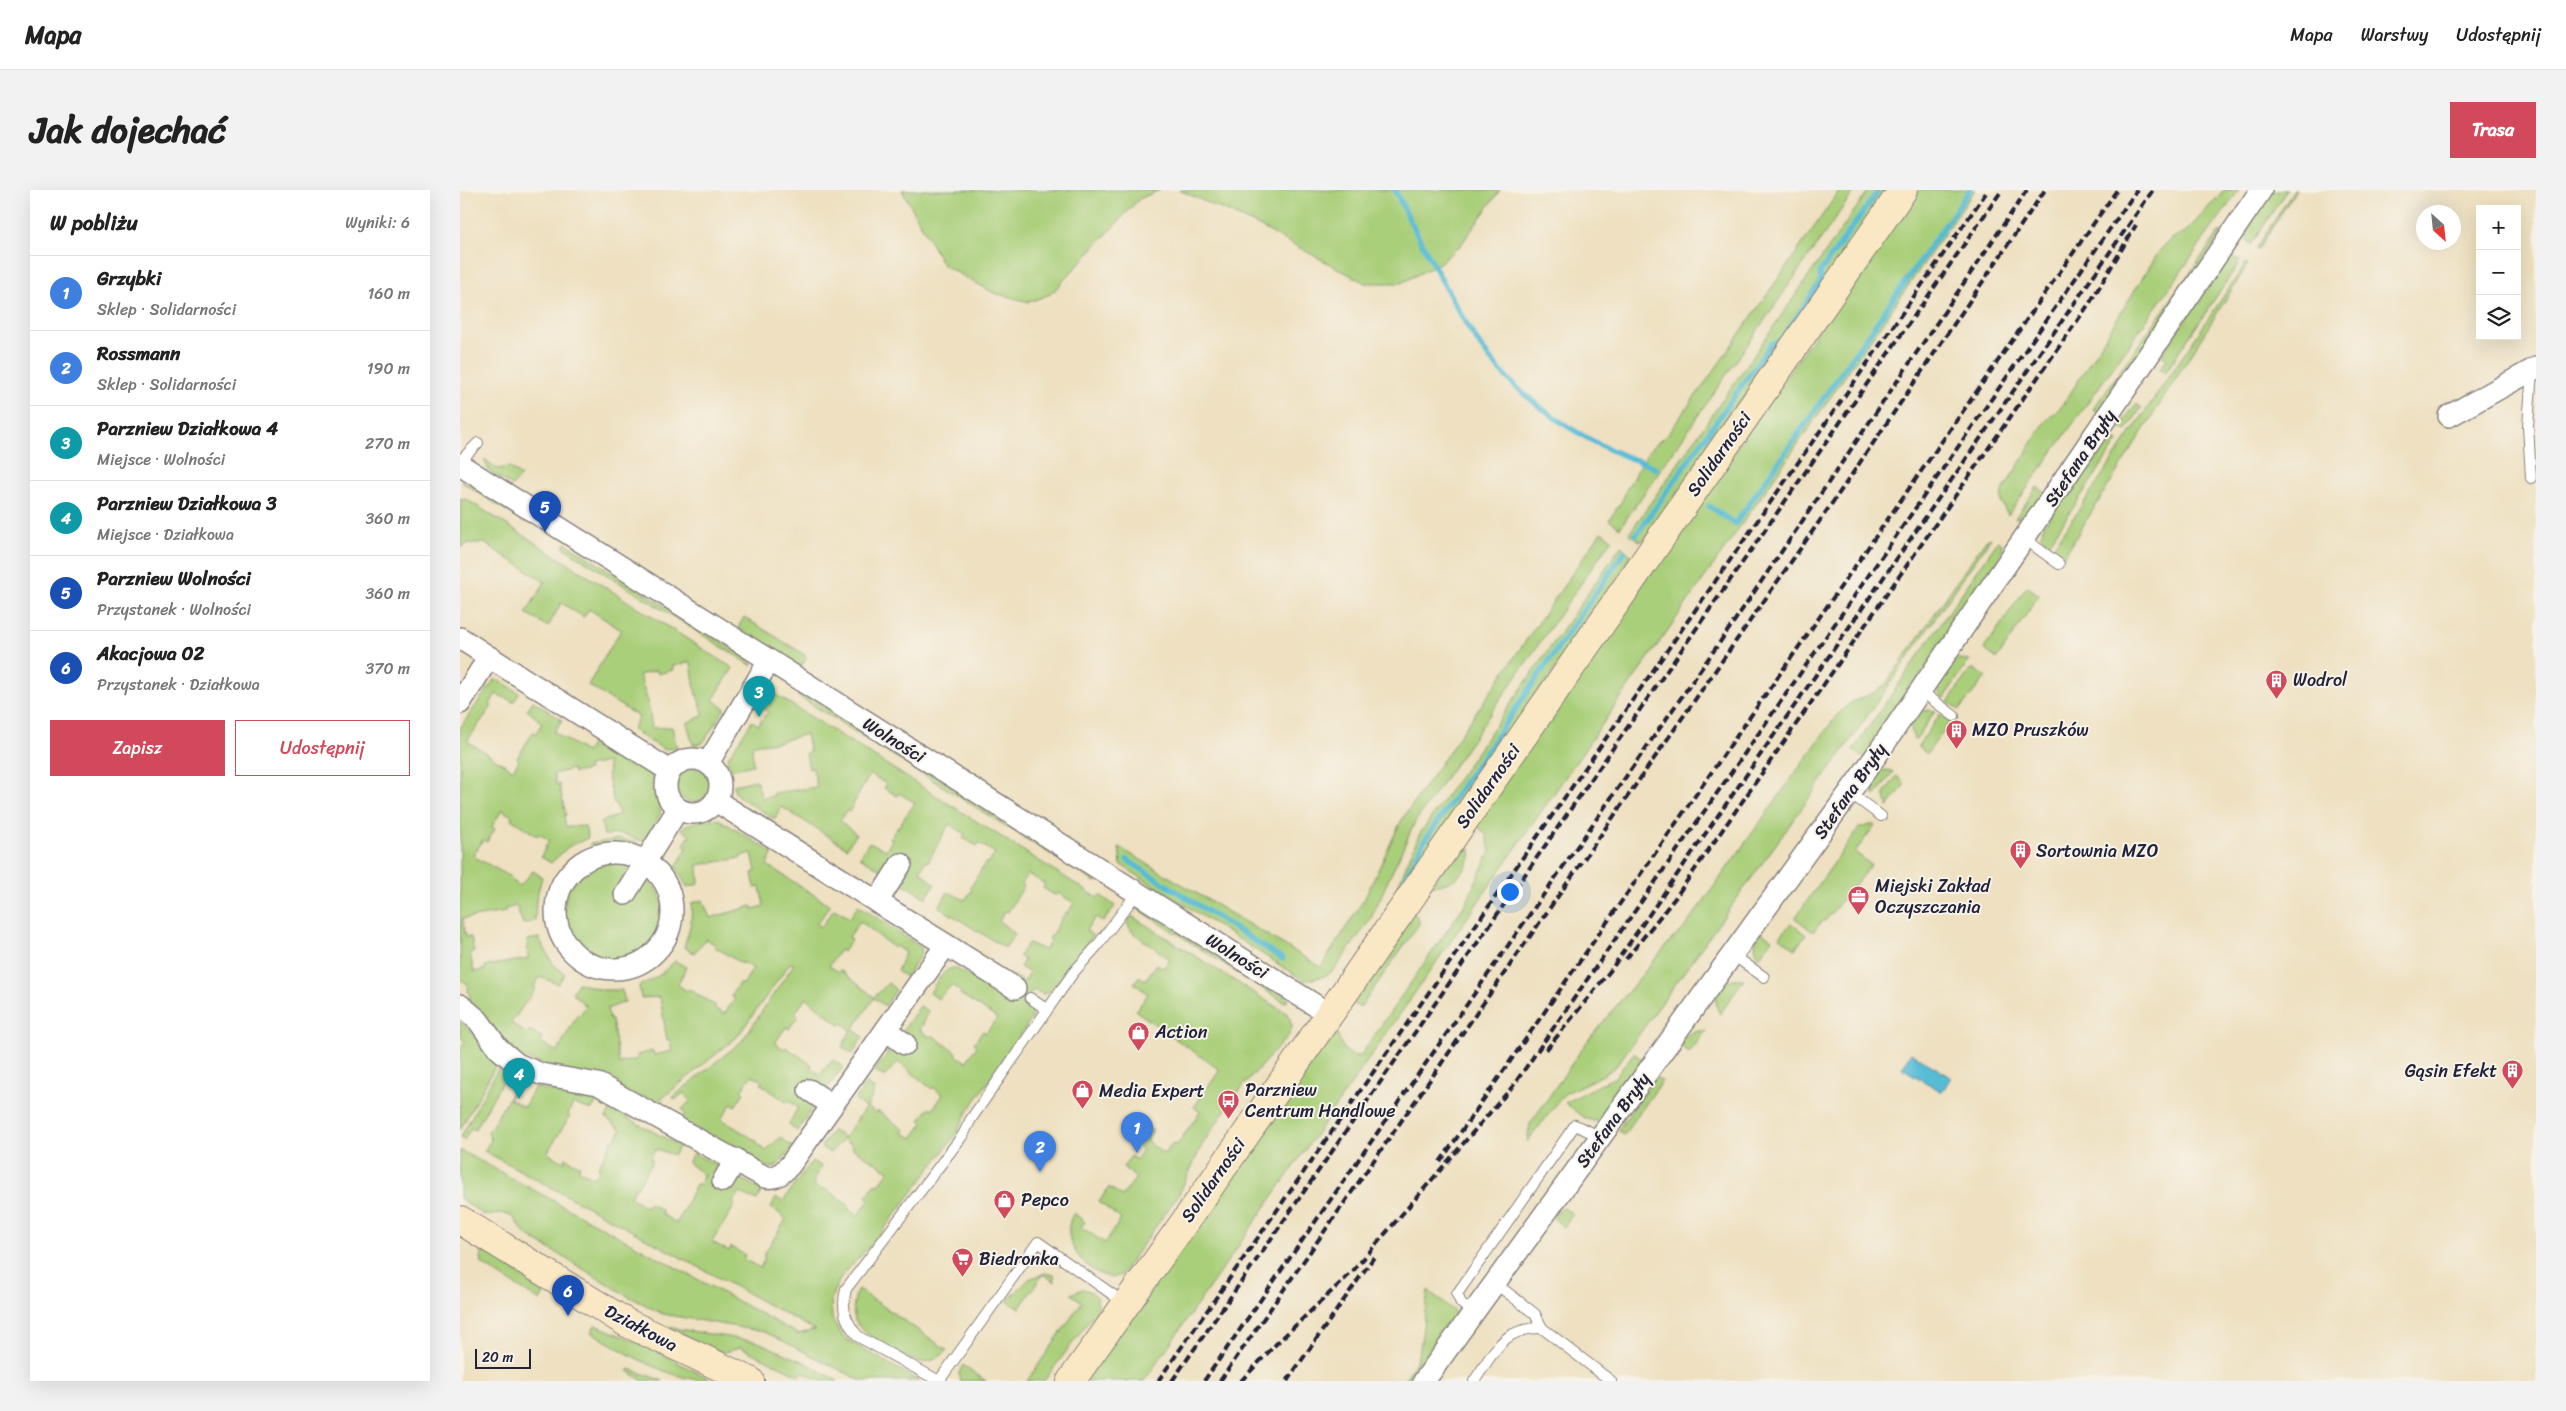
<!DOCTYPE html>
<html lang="pl">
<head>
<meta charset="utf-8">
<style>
  :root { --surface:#fff; --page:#f2f2f2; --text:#222; --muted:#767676; --line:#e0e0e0; --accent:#d1495b }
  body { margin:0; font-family:Sriracha,sans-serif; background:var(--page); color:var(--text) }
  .controls { position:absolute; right:15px; top:15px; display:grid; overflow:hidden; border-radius:0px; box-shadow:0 5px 20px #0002 }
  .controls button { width:45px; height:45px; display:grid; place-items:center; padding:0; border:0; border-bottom:1px solid var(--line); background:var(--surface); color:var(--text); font:25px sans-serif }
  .compass { position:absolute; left:1956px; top:15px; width:45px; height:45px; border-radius:50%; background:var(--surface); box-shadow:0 5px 20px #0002; rotate:153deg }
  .scale { position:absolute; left:15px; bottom:12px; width:56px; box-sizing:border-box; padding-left:5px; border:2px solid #22223b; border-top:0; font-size:14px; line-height:18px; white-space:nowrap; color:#22223b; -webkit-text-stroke:4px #f7f3e8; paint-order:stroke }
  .you { position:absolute; left:1049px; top:701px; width:18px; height:18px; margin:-12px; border:4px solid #fff; border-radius:50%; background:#1a73e8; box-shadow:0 0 0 8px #1a73e833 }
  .badge { display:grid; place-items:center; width:32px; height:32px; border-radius:50%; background:var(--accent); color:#fff; font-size:16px; font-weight:700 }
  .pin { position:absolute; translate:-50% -41px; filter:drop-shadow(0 1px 2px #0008) }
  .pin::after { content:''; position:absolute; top:26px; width:18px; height:15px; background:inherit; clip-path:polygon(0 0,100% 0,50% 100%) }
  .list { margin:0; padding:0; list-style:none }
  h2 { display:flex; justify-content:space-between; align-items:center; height:65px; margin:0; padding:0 20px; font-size:21px }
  h2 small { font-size:16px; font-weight:400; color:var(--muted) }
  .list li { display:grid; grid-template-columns:32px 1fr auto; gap:15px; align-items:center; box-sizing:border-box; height:75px; padding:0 20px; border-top:1px solid var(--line) }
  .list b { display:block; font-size:19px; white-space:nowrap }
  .list p { margin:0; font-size:16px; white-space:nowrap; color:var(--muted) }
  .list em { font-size:16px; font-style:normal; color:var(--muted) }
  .actions { display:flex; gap:10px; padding:15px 20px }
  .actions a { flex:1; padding:11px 0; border:1px solid var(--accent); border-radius:0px; text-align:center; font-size:18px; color:var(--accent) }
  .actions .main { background:var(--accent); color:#fff }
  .icon { flex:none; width:28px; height:28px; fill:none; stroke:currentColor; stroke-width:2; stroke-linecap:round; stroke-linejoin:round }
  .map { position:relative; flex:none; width:2076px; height:1191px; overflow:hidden; border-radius:0px }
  header { display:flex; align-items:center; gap:30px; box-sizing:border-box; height:70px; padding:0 25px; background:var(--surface); border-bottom:1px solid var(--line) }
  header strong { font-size:24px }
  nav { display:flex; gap:28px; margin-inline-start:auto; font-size:18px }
  .intro { display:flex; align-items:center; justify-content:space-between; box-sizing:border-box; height:120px; padding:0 30px }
  h1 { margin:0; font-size:35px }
  .button { padding:12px 22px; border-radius:0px; background:var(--accent); color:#fff; font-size:18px; font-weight:700 }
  main { display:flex; gap:30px; padding:0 30px }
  aside { flex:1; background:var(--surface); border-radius:0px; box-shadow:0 5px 20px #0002 }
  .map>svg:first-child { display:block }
  .green { fill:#aacf7a; stroke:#66785a }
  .water { fill:#57bcd5; stroke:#3c6f88 }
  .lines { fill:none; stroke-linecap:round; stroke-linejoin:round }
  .stream { stroke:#57bcd5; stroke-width:5.5 }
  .lane-casing { stroke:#88817e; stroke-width:12 }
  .street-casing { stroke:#88817e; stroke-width:24 }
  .secondary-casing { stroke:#88817e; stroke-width:30 }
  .lane { stroke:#fff; stroke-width:10 }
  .street { stroke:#fff; stroke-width:21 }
  .secondary { stroke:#fae7c3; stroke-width:28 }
  .rail { stroke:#22223b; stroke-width:4; stroke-dasharray:8 4; stroke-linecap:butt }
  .labels { text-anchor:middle; stroke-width:4; stroke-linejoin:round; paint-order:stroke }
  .street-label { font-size:18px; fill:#22223b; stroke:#f7f3e8 }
  .poi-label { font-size:18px; fill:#22223b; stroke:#f7f3e8; text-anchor:start }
</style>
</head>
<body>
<header>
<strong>Mapa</strong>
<nav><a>Mapa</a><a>Warstwy</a><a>Udostępnij</a></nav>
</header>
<div class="intro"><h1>Jak dojechać</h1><a class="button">Trasa</a></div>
<main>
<aside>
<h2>W pobliżu<small>Wyniki: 6</small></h2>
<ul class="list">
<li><span class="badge" style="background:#3f7fe0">1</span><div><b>Grzybki</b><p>Sklep · Solidarności</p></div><em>160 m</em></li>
<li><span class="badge" style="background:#3f7fe0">2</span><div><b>Rossmann</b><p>Sklep · Solidarności</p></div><em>190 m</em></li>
<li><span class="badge" style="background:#0f9aa8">3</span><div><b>Parzniew Działkowa 4</b><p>Miejsce · Wolności</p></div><em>270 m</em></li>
<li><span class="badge" style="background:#0f9aa8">4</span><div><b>Parzniew Działkowa 3</b><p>Miejsce · Działkowa</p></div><em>360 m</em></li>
<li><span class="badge" style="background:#1a4fb4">5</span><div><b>Parzniew Wolności</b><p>Przystanek · Wolności</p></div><em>360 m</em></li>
<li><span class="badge" style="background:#1a4fb4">6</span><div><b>Akacjowa 02</b><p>Przystanek · Działkowa</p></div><em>370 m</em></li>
</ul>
<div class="actions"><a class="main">Zapisz</a><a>Udostępnij</a></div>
</aside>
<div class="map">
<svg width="2076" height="1191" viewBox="0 0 2076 1191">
  <rect width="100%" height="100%" fill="#f7f3e8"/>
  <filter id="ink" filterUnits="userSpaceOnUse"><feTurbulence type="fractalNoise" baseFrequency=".02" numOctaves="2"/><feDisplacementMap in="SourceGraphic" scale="10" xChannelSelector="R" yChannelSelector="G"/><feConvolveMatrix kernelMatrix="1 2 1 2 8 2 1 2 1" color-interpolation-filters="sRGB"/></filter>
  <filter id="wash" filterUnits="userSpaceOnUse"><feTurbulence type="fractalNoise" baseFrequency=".0096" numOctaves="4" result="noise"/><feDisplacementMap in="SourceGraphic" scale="20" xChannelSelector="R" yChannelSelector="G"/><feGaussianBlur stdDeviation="1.12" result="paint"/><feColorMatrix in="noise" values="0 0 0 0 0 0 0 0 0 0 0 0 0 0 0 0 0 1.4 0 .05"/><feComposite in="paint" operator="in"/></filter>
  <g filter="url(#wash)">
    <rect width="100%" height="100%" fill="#eee0c0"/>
    <g class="green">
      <path d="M 442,0 L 700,0 L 679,9 L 591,104 L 569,112 L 534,103 L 483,75 Z"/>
      <path d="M 719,0 L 1040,0 L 1000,56 L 978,74 L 941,93 L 905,93 L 797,35 Z"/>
      <path d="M 1380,0 L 1395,0 L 1160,338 L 1149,330 L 1163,309 L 1167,298 L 1190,259 L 1207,245 L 1253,182 Z"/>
      <path d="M 1409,0 L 1431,0 L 1183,351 L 1180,351 L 1169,344 Z"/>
      <path d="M 1456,0 L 1515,0 L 684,1191 L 624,1191 L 873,836 C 882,849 880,866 900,866 L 1006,713 L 1030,661 L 1027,646 L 1015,633 Z"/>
      <path d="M 1764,0 L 1779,0 L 1548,325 L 1541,312 L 1542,302 L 1585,232 L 1603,215 L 1700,60 L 1710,50 L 1729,39 Z"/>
      <path d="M 1811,0 L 1827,0 L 1791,55 L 1787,50 L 1785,41 Z"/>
      <path d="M 1834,0 L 1836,0 L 1798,60 L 1796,59 Z"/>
      <path d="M 1760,41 L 1762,42 L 1640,224 L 1633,219 Z"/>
      <path d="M 1772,68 L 1781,70 L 1705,183 L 1700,179 L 1707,169 L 1701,165 L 1766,70 Z"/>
      <path d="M 1786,73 L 1788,74 L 1604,366 L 1593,358 Z"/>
      <path d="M 1676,214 L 1681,218 L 1666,241 L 1660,237 Z"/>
      <path d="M 1647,244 L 1658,251 L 1588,355 L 1582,346 L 1583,337 Z"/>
      <path d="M 24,269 L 38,279 L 49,277 L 61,286 L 52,296 L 29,281 Z"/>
      <path d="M 0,291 L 7,292 L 68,329 L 66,333 Z"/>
      <path d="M 1577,297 L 1586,303 C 1578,315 1571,329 1555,328 Z"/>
      <path d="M 6,309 L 273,478 L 253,510 L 265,518 L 243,553 L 233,555 L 227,533 L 244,525 L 235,500 L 231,472 L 213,476 L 213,480 L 198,484 L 197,480 L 179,485 L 188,512 L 192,538 L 212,537 L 217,558 L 203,559 L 172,540 L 179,527 L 128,495 L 161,440 L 129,419 L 124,427 L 101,413 L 88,437 L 66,423 L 85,392 L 24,353 L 10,353 L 0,357 L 0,310 Z"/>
      <path d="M 1141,342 L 1152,349 L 955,632 L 910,730 L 874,780 L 865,786 L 845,791 L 661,675 L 659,657 L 861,777 L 905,708 L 941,631 Z"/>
      <path d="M 1531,348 L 1388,554 L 1157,875 L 1147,883 L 1104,904 L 1067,952 L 1070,934 L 1129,849 L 1211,750 L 1222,741 L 1369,536 C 1375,528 1380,520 1388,515 C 1404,504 1414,507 1428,491 L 1525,351 Z"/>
      <path d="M 1538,351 L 1543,355 L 1541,367 L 1405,567 L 1402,567 L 1393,560 Z"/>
      <path d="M 106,353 L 290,470 L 292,476 L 103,357 Z"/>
      <path d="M 1161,356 L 1172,366 L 924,729 L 959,645 Z"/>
      <path d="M 1567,396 L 1579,405 L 1537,469 L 1524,459 Z"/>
      <path d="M 284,427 L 345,465 L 346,469 L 340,478 L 279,439 L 279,436 Z"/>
      <path d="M 1499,469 L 1510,470 L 1483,509 C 1471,497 1485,474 1499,469 Z"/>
      <path d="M 1514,479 L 1526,487 L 1499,520 L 1488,512 L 1510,480 Z"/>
      <path d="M 34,490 L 41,491 L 59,503 L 54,512 L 36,504 L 30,514 L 32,516 L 7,551 L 53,580 L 59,570 L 57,568 L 73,542 L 76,543 L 82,533 L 67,520 L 73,511 L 102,530 L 94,542 L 126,562 L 134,550 L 191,585 L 194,589 C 196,596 202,619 200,624 C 197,633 188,643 183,651 L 162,644 L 144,645 L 141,632 L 159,625 L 156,614 L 154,614 L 147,584 L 149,583 L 147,572 L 128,576 L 129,580 L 114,583 L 112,579 L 94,584 L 96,595 L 99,594 L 106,625 L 104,626 L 106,637 L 125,636 L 128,648 L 108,657 L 91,673 L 81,667 L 89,650 L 79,644 L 77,646 L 51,629 L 52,626 L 42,620 L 32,636 L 35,639 L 27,652 L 23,650 L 13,666 L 51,687 L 50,689 L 60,696 L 73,681 L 82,687 L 76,710 L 75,731 L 63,734 L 56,716 L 45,719 L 45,722 L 2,729 L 6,747 L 11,747 L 14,762 L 10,763 L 14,782 L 26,779 L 25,776 L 68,769 L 67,750 L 79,748 L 93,774 L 105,784 L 98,794 L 80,787 L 74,796 L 76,798 L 51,833 L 67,844 L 70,840 L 83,848 L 81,852 L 97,862 L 118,824 L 120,825 L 126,816 L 112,803 L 118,793 L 143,800 L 162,800 L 165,812 L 147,819 L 150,830 L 152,830 L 159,873 L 178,869 L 177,865 L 193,861 L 194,865 L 212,861 L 210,850 L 207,850 L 200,807 L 181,808 L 179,796 L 200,785 L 215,771 L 226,777 L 218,795 L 227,801 L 229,799 L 256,816 L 254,818 L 264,824 L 275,809 L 271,806 L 279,793 L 283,795 L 293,778 L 283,772 L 282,774 L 255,757 L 256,755 L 246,749 L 234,763 L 224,757 L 231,733 L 232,713 L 243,710 L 250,728 L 292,716 L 293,719 L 304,716 L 300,697 L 295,698 L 292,683 L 296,681 L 292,663 L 281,666 L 281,668 L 238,675 L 239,694 L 227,697 L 216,677 L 227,658 L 224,655 L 230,645 L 221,639 C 225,633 253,627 260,630 L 313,663 L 307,675 L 370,715 L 357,734 L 361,737 L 374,719 L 390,728 L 398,715 L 462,758 L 460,766 L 446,787 L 437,781 L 445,763 L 436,756 L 434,758 L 400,731 L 389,747 L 392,749 L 383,762 L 380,760 L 369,776 L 379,782 L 380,780 L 414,807 L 428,793 L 436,800 L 425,816 L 414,808 L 393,839 L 403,847 L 392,864 L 382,857 L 391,840 L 382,833 L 380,835 L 346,808 L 335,823 L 338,826 L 329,839 L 326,837 L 315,853 L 324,859 L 326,857 L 352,875 L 351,878 L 360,884 L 373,870 L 383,877 L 366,900 L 351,913 L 353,918 L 337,941 L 329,934 L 338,917 L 328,910 L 326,912 L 301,894 L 302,891 L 292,885 L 281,900 L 284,903 L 275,916 L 272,913 L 261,929 L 298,952 L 297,954 L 306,961 L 320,947 L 333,957 L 315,978 L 307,977 L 221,930 L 225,924 L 222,919 L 230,911 L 224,903 L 215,910 L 213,907 L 282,851 L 334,774 L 330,773 L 277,847 L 194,915 L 65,868 L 47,854 L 11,812 L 7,794 L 0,789 L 0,538 Z"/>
      <path d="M 310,501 L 638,708 L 640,705 L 655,716 L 643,732 L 636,727 L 626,740 L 633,746 L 592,801 L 584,804 L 573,800 L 563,814 L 571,820 L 572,828 L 506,924 L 495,946 L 418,1047 L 381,1087 L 374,1101 L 371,1110 L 372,1129 L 384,1148 L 459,1191 L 402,1191 L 305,1142 L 203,1124 L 166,1105 L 65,1044 L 53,1027 L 41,1023 L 29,1026 L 22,1024 L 0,1008 L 0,960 L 338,1144 L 355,1140 L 24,961 L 31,950 L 28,942 L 59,891 L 49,909 L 64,917 L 75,897 L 137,911 L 131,920 L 113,914 L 108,924 L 110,926 L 87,963 L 104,972 L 106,968 L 120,976 L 118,980 L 135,988 L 140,978 L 138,977 L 153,949 L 155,950 L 161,940 L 146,928 L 151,919 L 220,956 L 214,965 L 196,959 L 190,969 L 193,970 L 177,998 L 175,997 L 170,1007 L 186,1017 L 189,1013 L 202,1020 L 201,1024 L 217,1033 L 236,994 L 238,995 L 244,985 L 228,973 L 233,963 L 258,976 L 257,982 L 272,992 L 278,987 L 302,1000 L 297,1010 L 279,1003 L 273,1013 L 275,1015 L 252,1052 L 269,1061 L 271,1057 L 285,1065 L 283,1069 L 300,1078 L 305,1068 L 303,1066 L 326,1029 L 311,1017 L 316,1008 L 323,1011 L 352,971 L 361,976 L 353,994 L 362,1000 L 364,998 L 390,1016 L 388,1019 L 398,1025 L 409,1010 L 406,1007 L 415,994 L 418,996 L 429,981 L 392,958 L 393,956 L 384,949 L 370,963 L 361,957 L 373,940 L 384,948 L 405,918 L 395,910 L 406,893 L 415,900 L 407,917 L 416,923 L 418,921 L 444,940 L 442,942 L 452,948 L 463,933 L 460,930 L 469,918 L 472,920 L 483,905 L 473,897 L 472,899 L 438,872 L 424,887 L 415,881 L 432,857 L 447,845 L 444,839 L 460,816 L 469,822 L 460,840 L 470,847 L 472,845 L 497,863 L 496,865 L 506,872 L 517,856 L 514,853 L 523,841 L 526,843 L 537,828 L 500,804 L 501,802 L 492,795 L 478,809 L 470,803 C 476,794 483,777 496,778 L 535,802 L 554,786 L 564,792 L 570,783 L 560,777 L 564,770 L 559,766 L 568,753 L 585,760 L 591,750 L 589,749 L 606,722 L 608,723 L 614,713 L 598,703 L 596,706 L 583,698 L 585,694 L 568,684 L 562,694 L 564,696 L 548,722 L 545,721 L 539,731 L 555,744 L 545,758 L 479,717 L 488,702 L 505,710 L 512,700 L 510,698 L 526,672 L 529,673 L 535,663 L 519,653 L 517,656 L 503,648 L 505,644 L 489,634 L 468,672 L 466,671 L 460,681 L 475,694 L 466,708 L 400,667 L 409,652 L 426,660 L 432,650 L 430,648 L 455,613 L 439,603 L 437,606 L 424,598 L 426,594 L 410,584 L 389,622 L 386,621 L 380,631 L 396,644 L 387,658 L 322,617 L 315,629 L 279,607 L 274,601 L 274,595 L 296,590 L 302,608 L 314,606 L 313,603 L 357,597 L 353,578 L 349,579 L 346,563 L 350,562 L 346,544 L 318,552 L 292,555 L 293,575 L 271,580 L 267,569 L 292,531 L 298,535 L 308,522 L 301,516 Z"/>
      <path d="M 339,501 L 639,689 L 637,692 L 635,692 L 338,506 Z"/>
      <path d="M 1469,520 L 1475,521 L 1455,551 C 1447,536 1451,521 1469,520 Z"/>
      <path d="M 1480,524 L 1490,531 L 1467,564 L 1458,556 Z"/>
      <circle cx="233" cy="595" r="17"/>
      <path d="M 1425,580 L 1433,582 L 1415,606 L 1410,592 L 1417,583 Z"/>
      <path d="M 1437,586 L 1445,594 L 1428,617 L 1424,603 Z"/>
      <path d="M 1414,634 L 1415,635 L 1395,662 L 1411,675 L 1365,731 L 1363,730 L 1353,742 L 1335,728 L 1399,638 Z"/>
      <path d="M 1005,647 L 1011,664 C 1006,685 992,694 972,696 Z"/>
      <path d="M 159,649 L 176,652 L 182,657 L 174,658 L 154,655 L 134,659 L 129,654 Z"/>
      <path d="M 155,672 L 168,675 L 169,680 L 180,693 L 189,692 C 198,698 202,708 203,718 C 207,779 121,793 105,734 C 102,720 104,702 115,691 C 127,678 138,675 155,672 Z"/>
      <path d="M 678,719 L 687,719 L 829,809 L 828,811 L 824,812 Z"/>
      <path d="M 953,722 L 959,729 L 959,734 L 900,818 L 891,812 Z"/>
      <path d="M 670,725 L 829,825 L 832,837 L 829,845 L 783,896 L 762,925 L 742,955 L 719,1004 L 661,1085 C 641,1097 593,1055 614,1023 L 625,1032 L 621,1037 L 645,1053 L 661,1029 L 639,1012 L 649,997 L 662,1006 L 676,988 L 663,977 L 671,966 L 676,970 L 683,960 L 678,956 L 681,950 L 672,943 L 672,940 L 682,938 L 693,940 L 687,951 L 704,964 L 712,954 L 717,955 L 740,922 L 734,917 L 760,880 L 676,821 L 688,804 L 674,793 L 679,786 L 685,790 L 697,774 L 703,778 L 710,769 L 672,742 L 667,733 Z"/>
      <path d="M 1331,733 L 1346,745 L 1335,759 L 1320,747 Z"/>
      <path d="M 1301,742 L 1312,749 L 1299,768 C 1294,758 1293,750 1301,742 Z"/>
      <path d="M 1274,789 L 1284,789 L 1260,824 C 1251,809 1257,793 1274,789 Z"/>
      <path d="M 0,832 L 8,838 L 36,875 L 0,940 L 0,860 L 5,851 L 0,847 Z"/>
      <path d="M 1238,841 L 1246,841 L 1229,863 L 1219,855 L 1225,846 Z"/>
      <path d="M 1174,863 L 1184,871 L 1142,930 C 1127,935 1116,921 1105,913 L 1155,887 Z"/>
      <path d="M 39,877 L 43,881 L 43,890 L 15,940 L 11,938 L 4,950 L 0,948 Z"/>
      <path d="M 1196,887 L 1202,891 L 1164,945 L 1158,940 Z"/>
      <path d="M 1102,1017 L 1113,1024 L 1103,1038 L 1093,1028 Z"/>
      <path d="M 26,1058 L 84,1103 L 80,1111 L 22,1074 L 21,1066 Z"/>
      <path d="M 585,1083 L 594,1085 L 595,1092 L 583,1084 L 559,1119 L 547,1111 L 569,1089 Z"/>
      <path d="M 398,1099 L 487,1160 C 481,1167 472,1172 463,1172 C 447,1171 401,1145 395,1130 C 392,1119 394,1109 398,1099 Z"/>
      <path d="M 622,1099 C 634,1101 640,1107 637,1120 L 584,1191 L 567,1191 L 622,1112 L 611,1104 Z"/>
      <path d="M 968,1100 L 995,1122 L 995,1134 L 953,1191 L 943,1191 L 955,1174 L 960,1159 Z"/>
      <path d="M 135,1135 L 180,1153 L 254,1191 C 209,1191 168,1164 131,1142 Z"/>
      <path d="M 201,1136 L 298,1152 L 346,1173 L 378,1191 L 361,1191 L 343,1182 L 340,1186 L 280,1157 L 264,1163 Z"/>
      <path d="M 503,1175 L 526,1191 L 500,1191 L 499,1183 Z"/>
      <path d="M 170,1179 L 203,1191 L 183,1191 L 168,1181 Z"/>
    </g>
    <path class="water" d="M 1451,863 L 1491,887 L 1482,902 L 1442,878 Z"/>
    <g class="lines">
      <g class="stream">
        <path d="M 935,0 C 948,28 962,54 977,81 C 1015,153 1037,191 1107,236 C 1126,248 1145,258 1165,266 C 1176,271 1185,271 1196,279"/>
        <path d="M 1249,316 L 1275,334 L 1510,0"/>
        <path d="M 1176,345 L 1311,154 L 1321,150 L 1361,91 L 1360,82 L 1419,0"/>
        <path d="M 667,670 L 823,769"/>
        <path d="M 938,704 L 963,653 L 1164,362"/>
      </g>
    </g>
  </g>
  <g filter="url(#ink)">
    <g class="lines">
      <defs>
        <g id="lane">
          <path d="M 0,271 L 18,253"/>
          <path d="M 2071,288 L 2068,236 L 2072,181"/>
          <path d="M 1565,349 L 1599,374"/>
          <path d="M 1461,501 L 1494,526"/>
          <path d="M 1390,603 L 1421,626"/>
          <path d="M 1273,765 L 1304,787"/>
          <path d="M 570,808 L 586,819"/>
          <path d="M 1035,1093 L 1075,1124 L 1082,1138"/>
          <path d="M 666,1114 L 578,1052 L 479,1191 L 399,1147 C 385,1132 381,1119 386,1099 L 503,945 L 511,929 L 613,783 L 637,756 L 677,703"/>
          <path d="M 1013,1123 L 1001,1113 L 997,1104 L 1115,935 L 1141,947"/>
          <path d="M 1014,1191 C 1035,1162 1041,1138 1082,1138 L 1151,1191"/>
        </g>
        <g id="street">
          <path d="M 1989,226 L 2076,178"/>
          <path d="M 0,275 L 869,824"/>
          <path d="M 0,448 L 29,467"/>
          <path d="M 0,513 L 29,467 L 210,581"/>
          <circle cx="233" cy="596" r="27"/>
          <path d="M 248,573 L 309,471"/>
          <path d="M 256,611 L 555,798"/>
          <circle cx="154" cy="721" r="58"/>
          <path d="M 165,704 L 218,619"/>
          <path d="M 417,712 L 441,674"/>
          <path d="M 0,815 L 18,830 L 38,858 L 57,874 L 81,884 L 138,894 L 305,987 C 317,989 322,983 330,975 L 486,755"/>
          <path d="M 426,840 L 445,854"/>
          <path d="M 349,900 L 372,915"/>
          <path d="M 263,991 L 276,969"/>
          <path d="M 964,1191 L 1418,563 L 1801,0"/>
        </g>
        <g id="secondary">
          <path d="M 0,1030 L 167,1133 L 290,1191"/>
          <path d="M 611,1191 L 736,1016 L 1443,0"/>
        </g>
      </defs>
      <use href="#lane" class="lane-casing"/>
      <use href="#street" class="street-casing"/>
      <use href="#secondary" class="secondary-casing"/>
      <use href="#lane" class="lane"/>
      <use href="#street" class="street"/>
      <use href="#secondary" class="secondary"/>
      <g class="rail">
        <path d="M 1166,769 L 1215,708 L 1631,111 L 1676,35"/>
        <path d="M 1086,860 L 1150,781 L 1693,0"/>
        <path d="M 980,972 L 1657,0"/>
        <path d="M 698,1191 L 1528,0"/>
        <path d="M 712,1191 L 1542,0"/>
        <path d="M 744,1191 L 1269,439 L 1567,0"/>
        <path d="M 760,1191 L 1384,296 L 1585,0"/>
        <path d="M 781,1191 L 819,1151 L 892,1082 L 1053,896 L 1677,0"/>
        <path d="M 827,1191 L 914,1067"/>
      </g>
    </g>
  </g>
  <defs>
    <symbol id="building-pin" viewBox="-11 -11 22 30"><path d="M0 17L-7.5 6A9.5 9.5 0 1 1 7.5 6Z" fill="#d1495b" stroke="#f7f3e8"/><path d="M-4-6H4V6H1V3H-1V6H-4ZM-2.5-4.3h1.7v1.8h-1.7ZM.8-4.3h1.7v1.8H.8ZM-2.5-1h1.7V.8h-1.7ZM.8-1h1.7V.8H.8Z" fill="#fff"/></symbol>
    <symbol id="office-pin" viewBox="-11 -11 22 30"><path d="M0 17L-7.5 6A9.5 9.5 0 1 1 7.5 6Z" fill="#d1495b" stroke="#f7f3e8"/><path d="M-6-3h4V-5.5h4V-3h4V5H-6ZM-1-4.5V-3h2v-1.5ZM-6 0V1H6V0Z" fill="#fff"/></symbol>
    <symbol id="shop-pin" viewBox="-11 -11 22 30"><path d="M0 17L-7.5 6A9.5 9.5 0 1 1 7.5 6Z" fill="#d1495b" stroke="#f7f3e8"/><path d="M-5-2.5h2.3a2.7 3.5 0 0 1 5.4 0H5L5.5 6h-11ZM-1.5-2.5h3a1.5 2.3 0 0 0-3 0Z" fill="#fff"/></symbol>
    <symbol id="bus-pin" viewBox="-11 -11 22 30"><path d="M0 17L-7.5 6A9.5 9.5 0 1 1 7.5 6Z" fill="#d1495b" stroke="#f7f3e8"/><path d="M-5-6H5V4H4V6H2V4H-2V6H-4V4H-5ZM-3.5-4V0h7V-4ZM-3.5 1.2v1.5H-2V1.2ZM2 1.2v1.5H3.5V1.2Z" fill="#fff"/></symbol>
    <symbol id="supermarket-pin" viewBox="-11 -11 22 30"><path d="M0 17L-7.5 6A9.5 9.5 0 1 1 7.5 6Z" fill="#d1495b" stroke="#f7f3e8"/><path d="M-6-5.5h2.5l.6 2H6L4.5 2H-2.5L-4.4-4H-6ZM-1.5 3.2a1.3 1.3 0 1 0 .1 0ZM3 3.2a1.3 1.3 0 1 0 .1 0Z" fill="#fff"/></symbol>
  </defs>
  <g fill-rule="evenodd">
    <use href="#building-pin" x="1804" y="478" width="25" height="34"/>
    <use href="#building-pin" x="1484" y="528" width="25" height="34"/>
    <use href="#building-pin" x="1548" y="648" width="25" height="34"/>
    <use href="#office-pin" x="1386" y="694" width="25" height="34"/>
    <use href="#shop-pin" x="666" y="830" width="25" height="34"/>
    <use href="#building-pin" x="2040" y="868" width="25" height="34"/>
    <use href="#shop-pin" x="610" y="888" width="25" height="34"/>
    <use href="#bus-pin" x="756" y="898" width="25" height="34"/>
    <use href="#shop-pin" x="532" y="998" width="25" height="34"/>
    <use href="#supermarket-pin" x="490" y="1056" width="25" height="34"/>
  </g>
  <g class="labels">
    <g class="street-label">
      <text transform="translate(1259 264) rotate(-55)" y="6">Solidarności</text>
      <text transform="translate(1620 268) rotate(-56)" y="6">Stefana Bryły</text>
      <text transform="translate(434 550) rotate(32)" y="6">Wolności</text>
      <text transform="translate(1028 596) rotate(-55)" y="6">Solidarności</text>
      <text transform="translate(1390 601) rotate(-55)" y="6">Stefana Bryły</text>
      <text transform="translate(777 766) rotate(32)" y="6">Wolności</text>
      <text transform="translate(1153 930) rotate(-54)" y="6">Stefana Bryły</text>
      <text transform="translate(753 990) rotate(-55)" y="6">Solidarności</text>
      <text transform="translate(181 1138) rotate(28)" y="6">Działkowa</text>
    </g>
    <g class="poi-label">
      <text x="1833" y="496">Wodrol</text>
      <text x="1512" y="546">MZO Pruszków</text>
      <text x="1576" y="667">Sortownia MZO</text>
      <text x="1415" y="702">Miejski Zakład<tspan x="1415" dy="21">Oczyszczania</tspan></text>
      <text x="695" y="848">Action</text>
      <text x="2037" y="887" text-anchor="end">Gąsin Efekt</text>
      <text x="785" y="906">Parzniew<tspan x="785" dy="21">Centrum Handlowe</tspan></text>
      <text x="639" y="907">Media Expert</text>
      <text x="561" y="1016">Pepco</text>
      <text x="519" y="1075">Biedronka</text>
    </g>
  </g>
</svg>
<div class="controls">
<button>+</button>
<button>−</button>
<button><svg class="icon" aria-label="layers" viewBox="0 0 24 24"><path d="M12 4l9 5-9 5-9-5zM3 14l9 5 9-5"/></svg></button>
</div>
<svg class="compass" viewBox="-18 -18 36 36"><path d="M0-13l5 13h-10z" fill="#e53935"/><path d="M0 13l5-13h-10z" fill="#767676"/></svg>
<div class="scale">20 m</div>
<div class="you"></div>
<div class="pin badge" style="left:677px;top:963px;background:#3f7fe0">1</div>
<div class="pin badge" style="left:580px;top:982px;background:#3f7fe0">2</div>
<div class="pin badge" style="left:299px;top:527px;background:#0f9aa8">3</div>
<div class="pin badge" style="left:59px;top:909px;background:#0f9aa8">4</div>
<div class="pin badge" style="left:85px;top:342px;background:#1a4fb4">5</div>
<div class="pin badge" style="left:108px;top:1126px;background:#1a4fb4">6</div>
</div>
</main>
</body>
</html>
